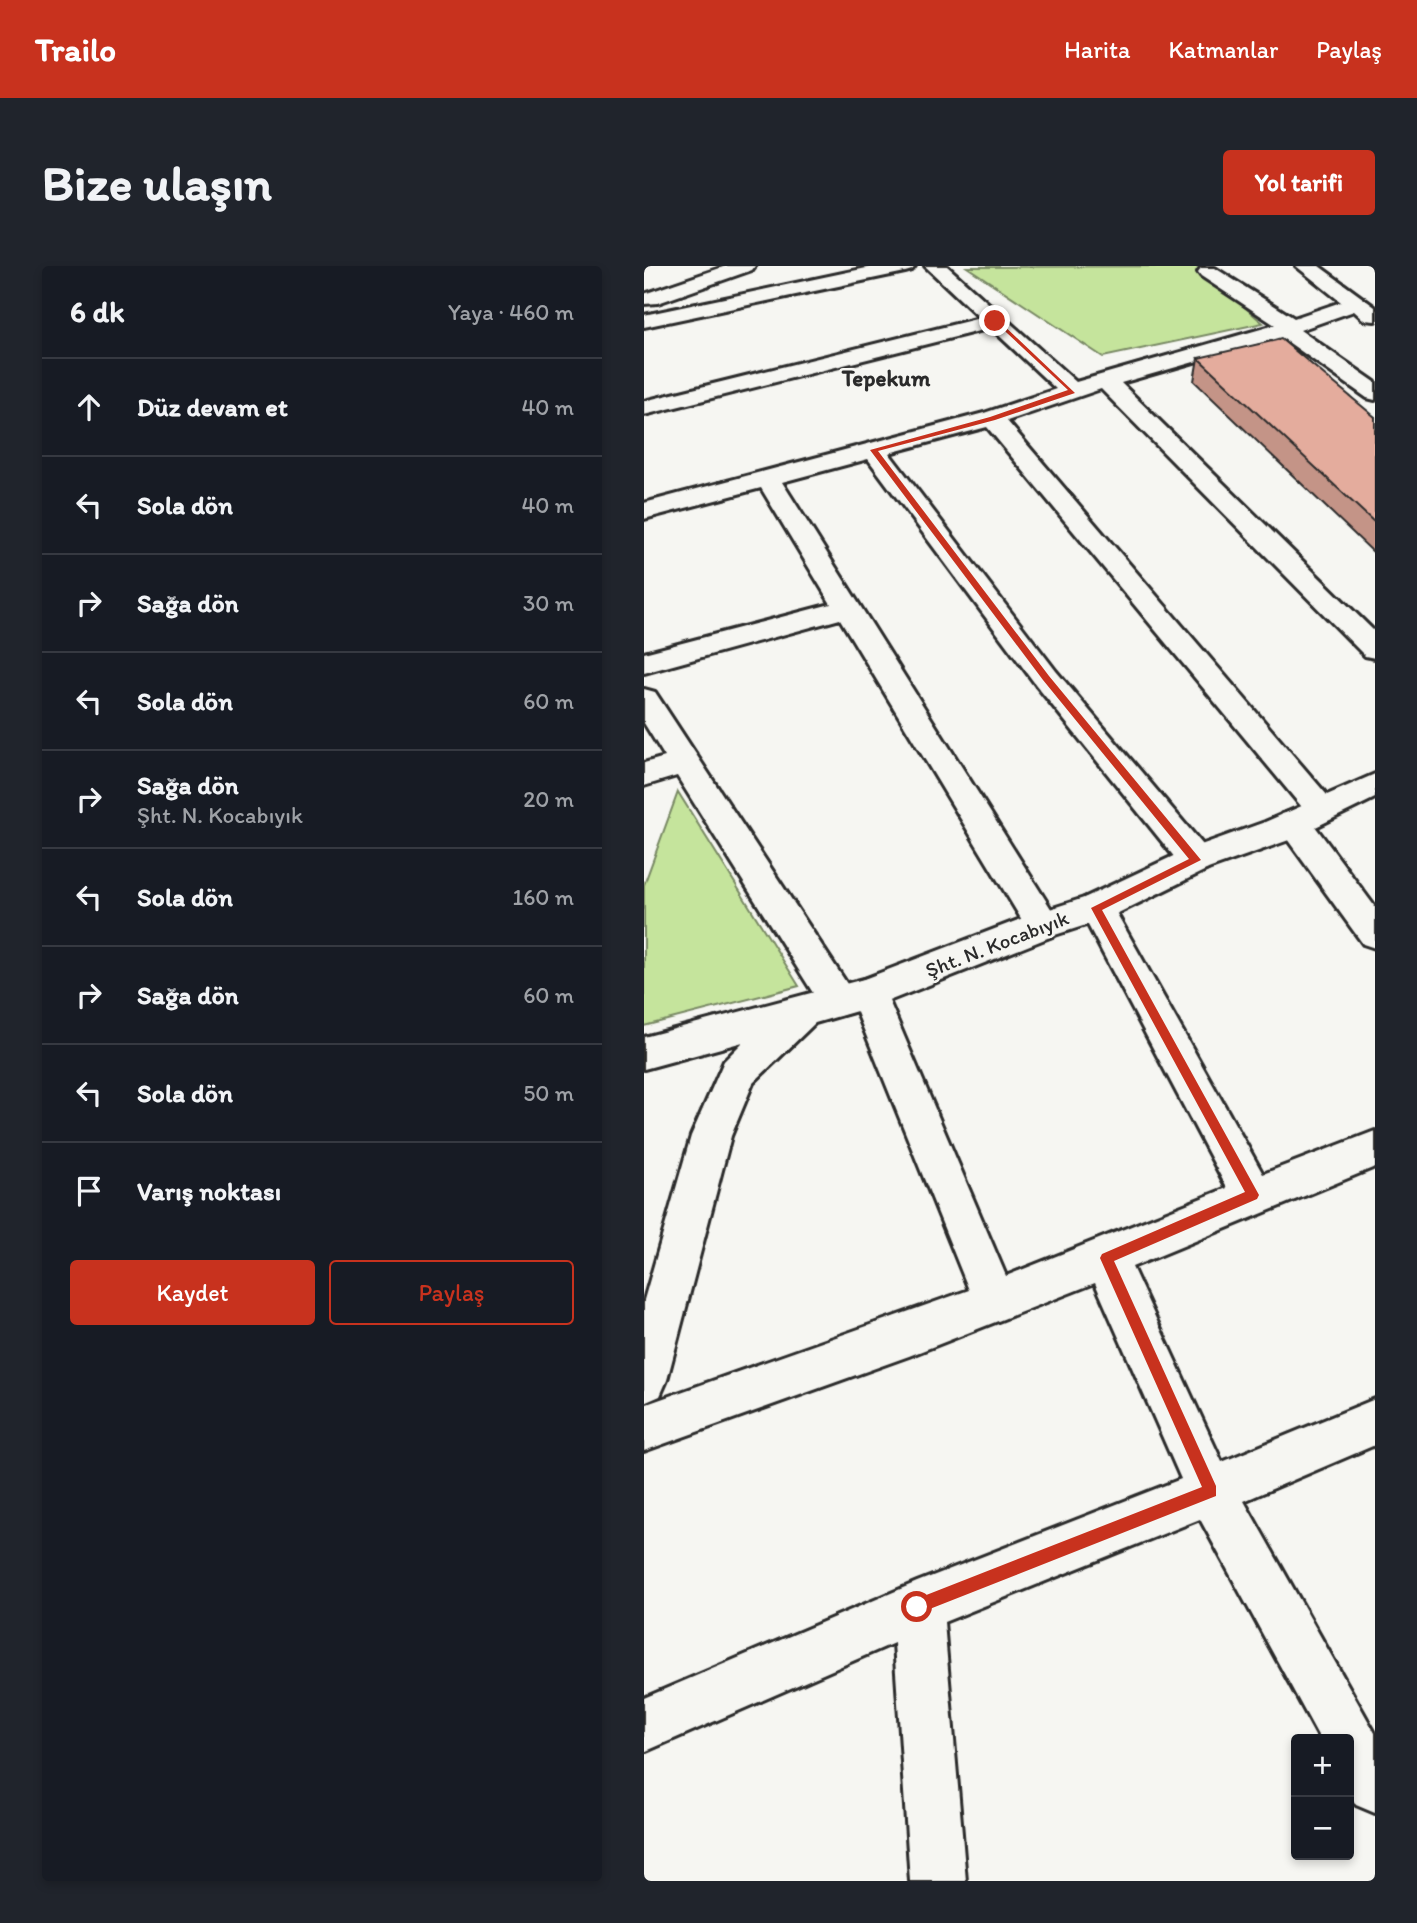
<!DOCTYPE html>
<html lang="tr">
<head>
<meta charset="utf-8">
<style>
  :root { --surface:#171b24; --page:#20242c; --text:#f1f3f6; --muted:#9ea1a6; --line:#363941; --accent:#c8321e }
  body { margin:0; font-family:Itim,sans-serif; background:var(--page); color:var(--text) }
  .controls { position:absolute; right:21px; bottom:21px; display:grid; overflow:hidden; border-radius:7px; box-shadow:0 4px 10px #0003 }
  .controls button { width:63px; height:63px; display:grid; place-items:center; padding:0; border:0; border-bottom:2px solid var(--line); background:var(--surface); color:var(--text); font:35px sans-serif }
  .stop { position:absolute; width:21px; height:21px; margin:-16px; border:5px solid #c8321e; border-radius:50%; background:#fff }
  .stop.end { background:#c8321e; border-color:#fff; box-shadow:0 2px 7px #0008 }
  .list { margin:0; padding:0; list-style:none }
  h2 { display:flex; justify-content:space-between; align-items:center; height:91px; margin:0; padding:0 28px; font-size:30px }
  h2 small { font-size:23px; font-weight:400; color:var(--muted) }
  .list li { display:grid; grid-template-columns:46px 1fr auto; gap:21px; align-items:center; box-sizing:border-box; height:98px; padding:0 28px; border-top:2px solid var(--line) }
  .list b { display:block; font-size:26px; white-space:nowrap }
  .list p { margin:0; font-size:23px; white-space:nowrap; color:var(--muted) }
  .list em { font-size:23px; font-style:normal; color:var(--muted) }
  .actions { display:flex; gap:14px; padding:21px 28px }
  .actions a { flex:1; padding:16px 0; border:2px solid var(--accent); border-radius:7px; text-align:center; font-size:24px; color:var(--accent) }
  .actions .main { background:var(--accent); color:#fff }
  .icon { flex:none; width:38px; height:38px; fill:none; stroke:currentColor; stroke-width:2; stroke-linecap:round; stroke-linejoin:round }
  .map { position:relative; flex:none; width:731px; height:1615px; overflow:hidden; border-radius:7px }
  header { display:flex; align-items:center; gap:42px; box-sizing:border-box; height:98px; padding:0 35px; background:var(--accent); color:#fff }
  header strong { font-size:33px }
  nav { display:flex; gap:38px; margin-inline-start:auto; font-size:24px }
  .intro { display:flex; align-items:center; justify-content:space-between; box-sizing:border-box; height:168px; padding:0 42px }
  h1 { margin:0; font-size:49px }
  .button { padding:18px 32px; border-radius:7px; background:var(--accent); color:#fff; font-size:24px; font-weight:700 }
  main { display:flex; gap:42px; padding:0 42px }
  aside { flex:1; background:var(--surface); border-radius:7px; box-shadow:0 4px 10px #0003 }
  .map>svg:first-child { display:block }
  .green { fill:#c5e49c; stroke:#788864; stroke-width:2 }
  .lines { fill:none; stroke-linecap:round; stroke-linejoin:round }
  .street-casing { stroke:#2b2b2b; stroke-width:6 }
  .secondary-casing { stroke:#2b2b2b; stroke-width:6 }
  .street { fill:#f6f6f2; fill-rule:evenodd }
  .secondary { fill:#f6f6f2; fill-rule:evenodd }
  .wall { fill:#c49487; stroke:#2b2b2b; stroke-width:2 }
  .building { fill:#e4ac9d; stroke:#2b2b2b; stroke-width:2 }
  .route { fill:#c8321e }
  .labels { text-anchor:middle; stroke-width:5; stroke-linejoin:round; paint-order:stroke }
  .street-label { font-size:21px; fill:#2b2b2b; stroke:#f6f6f2 }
  .far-district-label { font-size:23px; font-weight:bold; fill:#2b2b2b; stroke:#f6f6f2 }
</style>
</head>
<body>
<header>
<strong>Trailo</strong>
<nav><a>Harita</a><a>Katmanlar</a><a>Paylaş</a></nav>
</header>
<div class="intro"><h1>Bize ulaşın</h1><a class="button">Yol tarifi</a></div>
<main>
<aside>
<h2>6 dk<small>Yaya · 460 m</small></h2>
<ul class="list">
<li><svg class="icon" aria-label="ahead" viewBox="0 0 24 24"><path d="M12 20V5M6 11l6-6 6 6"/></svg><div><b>Düz devam et</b></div><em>40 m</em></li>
<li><svg class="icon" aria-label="left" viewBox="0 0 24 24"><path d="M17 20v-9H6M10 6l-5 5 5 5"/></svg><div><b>Sola dön</b></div><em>40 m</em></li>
<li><svg class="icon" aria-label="right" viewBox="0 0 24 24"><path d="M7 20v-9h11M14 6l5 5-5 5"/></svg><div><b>Sağa dön</b></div><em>30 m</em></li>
<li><svg class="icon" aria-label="left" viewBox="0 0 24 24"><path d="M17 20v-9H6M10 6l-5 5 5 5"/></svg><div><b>Sola dön</b></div><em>60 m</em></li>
<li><svg class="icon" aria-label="right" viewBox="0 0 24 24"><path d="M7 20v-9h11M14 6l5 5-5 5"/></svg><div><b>Sağa dön</b><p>Şht. N. Kocabıyık</p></div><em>20 m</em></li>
<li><svg class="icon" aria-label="left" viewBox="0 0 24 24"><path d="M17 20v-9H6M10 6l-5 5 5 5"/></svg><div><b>Sola dön</b></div><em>160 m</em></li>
<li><svg class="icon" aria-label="right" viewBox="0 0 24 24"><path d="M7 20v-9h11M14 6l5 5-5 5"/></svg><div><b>Sağa dön</b></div><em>60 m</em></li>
<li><svg class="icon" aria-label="left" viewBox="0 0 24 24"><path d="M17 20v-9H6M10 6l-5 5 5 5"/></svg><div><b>Sola dön</b></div><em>50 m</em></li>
<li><svg class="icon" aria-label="arrive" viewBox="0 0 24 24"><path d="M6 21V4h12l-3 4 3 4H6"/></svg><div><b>Varış noktası</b></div></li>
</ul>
<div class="actions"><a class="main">Kaydet</a><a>Paylaş</a></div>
</aside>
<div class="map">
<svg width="731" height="1615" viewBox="0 0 731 1615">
  <rect width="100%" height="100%" fill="#f6f6f2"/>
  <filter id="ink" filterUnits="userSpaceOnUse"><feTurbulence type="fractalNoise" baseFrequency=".0143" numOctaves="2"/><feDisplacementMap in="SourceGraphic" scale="14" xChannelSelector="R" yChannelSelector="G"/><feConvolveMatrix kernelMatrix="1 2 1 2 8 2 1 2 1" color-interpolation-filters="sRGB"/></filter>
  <g filter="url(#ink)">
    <g class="green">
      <path d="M 553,0 L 619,57 L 459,91 L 323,1 Z"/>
      <path d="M 34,526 L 155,720 L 0,760 L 0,619 Z"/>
    </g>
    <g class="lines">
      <defs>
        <g id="street">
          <path d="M 82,0 L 111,0 L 108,4 L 14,37 L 0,38 L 0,28 Z"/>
          <path d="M 232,0 L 271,0 L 268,4 L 261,6 L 0,61 L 0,49 Z"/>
          <path d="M 281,0 L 303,0 L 432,116 L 631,59 L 557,10 L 554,6 L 557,2 L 571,2 L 650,52 L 697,36 L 652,0 L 675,0 L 731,41 L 731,55 L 720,54 L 710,45 L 656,64 L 731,116 L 731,134 L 723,132 L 637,71 L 477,117 L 731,366 L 731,392 L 721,390 L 457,123 L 363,155 L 689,536 L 694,544 L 689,552 L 678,556 L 667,552 L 343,161 L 245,187 L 412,405 L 564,585 L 569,594 L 564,603 L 552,607 L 540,603 L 392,419 L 224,193 L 138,216 L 411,649 L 417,659 L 411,669 L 399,673 L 387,669 L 196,353 L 0,407 L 0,387 L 187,338 L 117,222 L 0,253 L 0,237 L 340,147 L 412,123 L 347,62 L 0,149 L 0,135 L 336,52 Z"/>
          <path d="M 0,423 L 11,426 L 207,724 L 211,716 L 224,712 L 237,716 L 362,1010 L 583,922 L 435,642 L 440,632 L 452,628 L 464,632 L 619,908 L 731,865 L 731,901 L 488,1001 L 578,1196 L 731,1133 L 731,1179 L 600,1235 L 731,1467 L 731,1547 L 712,1539 L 705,1527 L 705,1473 L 676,1473 L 556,1253 L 300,1356 L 322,1615 L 266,1615 L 250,1377 L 0,1486 L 0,1432 L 273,1316 L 537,1213 L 451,1017 L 265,1090 L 0,1185 L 0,1139 L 325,1024 L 210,739 L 207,746 L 194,750 L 181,746 L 33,510 L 0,520 L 0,497 L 21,491 L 0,457 Z"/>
          <path d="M 650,545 L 662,548 L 731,641 L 731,682 L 719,678 L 638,566 L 634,557 L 638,548 Z"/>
        </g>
        <path id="secondary" d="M 731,508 L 731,532 L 645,574 L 564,603 L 464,652 L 411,669 L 237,738 L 171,757 L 109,817 L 87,870 L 23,1114 L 16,1130 L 0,1137 L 0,1034 L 47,870 L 80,795 L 99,776 L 0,803 L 0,771 L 220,713 L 387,649 L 440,632 L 540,585 L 621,556 Z"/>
      </defs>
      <use href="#street" class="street-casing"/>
      <use href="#secondary" class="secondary-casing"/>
      <use href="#street" class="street"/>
      <use href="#secondary" class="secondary"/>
    </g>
    <path class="wall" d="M 554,92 L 731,151 L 731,288 L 550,115 Z"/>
    <path class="building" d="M 637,73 L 731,151 L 731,257 L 554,92 Z"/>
  </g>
  <path class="route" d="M 349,54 L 354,54 L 431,127 L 351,154 L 234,185 L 405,410 L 557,594 L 458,644 L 615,929 L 613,933 L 470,995 L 572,1220 L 572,1230 L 273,1348 L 267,1346 L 265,1341 L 267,1335 L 558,1221 L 456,992 L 458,988 L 601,926 L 447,642 L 545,593 L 399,414 L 226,184 L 346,151 L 424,124 Z"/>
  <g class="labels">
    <g class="street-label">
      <text transform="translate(353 678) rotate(-21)" y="7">Şht. N. Kocabıyık</text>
    </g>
    <g class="far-district-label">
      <text x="242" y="120">Tepekum</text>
    </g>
  </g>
</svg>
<div class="controls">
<button>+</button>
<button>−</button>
</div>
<div class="stop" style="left:273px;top:1341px"></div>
<div class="stop end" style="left:351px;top:55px"></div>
</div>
</main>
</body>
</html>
